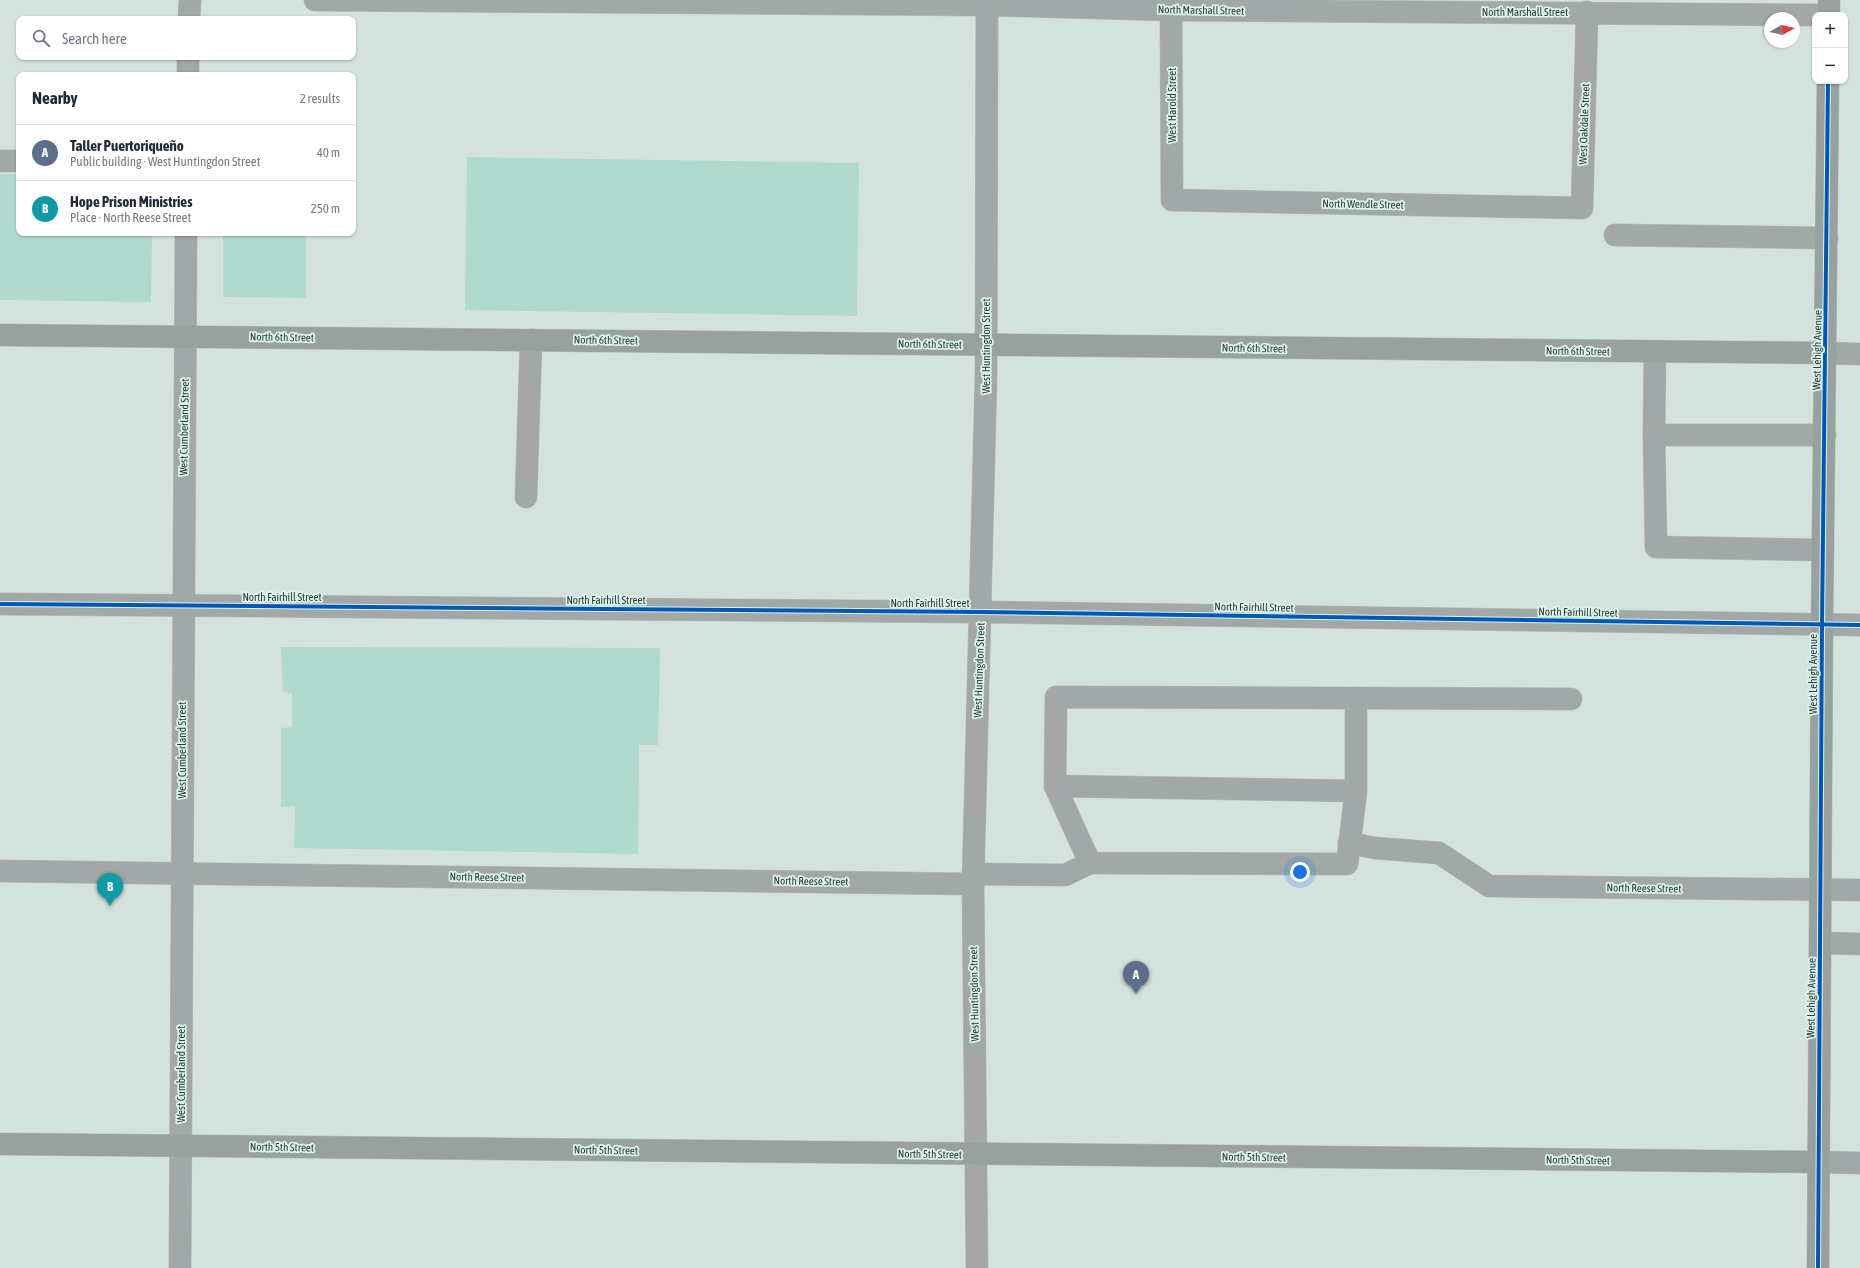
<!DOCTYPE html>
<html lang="en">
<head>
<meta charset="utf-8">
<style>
  :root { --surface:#fff; --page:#f2f2f3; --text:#1f2937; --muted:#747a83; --line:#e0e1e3; --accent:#db2777 }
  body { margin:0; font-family:"Asap Condensed",sans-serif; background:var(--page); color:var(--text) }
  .controls { position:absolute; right:12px; top:12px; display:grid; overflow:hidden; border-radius:8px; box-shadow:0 1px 3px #0004 }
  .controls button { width:36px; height:36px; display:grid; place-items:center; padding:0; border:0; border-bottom:1px solid var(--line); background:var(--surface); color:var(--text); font:20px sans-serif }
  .compass { position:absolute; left:1764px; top:12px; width:36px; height:36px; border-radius:50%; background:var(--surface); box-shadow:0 1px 3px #0004; rotate:81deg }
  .you { position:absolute; left:1300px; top:872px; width:14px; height:14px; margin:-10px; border:3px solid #fff; border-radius:50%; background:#1a73e8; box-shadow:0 0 0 6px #1a73e833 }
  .badge { display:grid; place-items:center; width:26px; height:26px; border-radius:50%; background:var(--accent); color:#fff; font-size:13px; font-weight:700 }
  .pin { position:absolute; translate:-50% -33px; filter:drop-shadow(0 1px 2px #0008) }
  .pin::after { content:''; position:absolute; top:21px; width:14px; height:12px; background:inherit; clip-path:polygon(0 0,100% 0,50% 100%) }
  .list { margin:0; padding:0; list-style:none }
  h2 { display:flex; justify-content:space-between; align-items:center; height:52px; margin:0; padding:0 16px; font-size:17px }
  h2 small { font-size:13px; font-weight:400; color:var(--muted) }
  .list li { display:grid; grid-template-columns:26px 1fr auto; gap:12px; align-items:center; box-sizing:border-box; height:56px; padding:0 16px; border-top:1px solid var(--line) }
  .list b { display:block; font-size:15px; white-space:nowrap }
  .list p { margin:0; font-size:13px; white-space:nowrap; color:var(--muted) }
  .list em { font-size:13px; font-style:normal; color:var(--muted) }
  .icon { flex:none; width:22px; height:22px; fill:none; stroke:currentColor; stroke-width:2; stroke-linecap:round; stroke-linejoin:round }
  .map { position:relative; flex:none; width:1860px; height:1268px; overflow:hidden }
  .search { position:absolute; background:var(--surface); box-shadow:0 1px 3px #0004; left:16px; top:16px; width:340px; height:44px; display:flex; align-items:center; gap:10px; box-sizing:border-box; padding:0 14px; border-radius:8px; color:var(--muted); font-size:15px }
  .panel { position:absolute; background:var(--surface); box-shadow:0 1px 3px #0004; left:16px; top:72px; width:340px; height:164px; border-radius:8px }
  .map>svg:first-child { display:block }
  .green { fill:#b0dace }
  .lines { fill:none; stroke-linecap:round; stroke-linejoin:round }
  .minor-casing { stroke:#b4bfbb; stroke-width:23 }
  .major-casing { stroke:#b4bfbb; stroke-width:23 }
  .minor { stroke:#a2a8a7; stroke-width:22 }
  .major { stroke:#98a19e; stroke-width:22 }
  .cycleway-casing { stroke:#dbf5ed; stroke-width:6 }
  .cycleway { stroke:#0057b8; stroke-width:4 }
  .labels { text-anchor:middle; stroke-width:3.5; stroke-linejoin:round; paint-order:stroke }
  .street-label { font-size:11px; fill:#2e3835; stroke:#dbf5ed }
</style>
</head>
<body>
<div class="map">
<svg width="1860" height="1268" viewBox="0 0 1860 1268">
  <rect width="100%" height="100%" fill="#d4e2de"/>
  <g class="green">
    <path d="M 467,157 L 859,163 L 857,316 L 465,310 Z"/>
    <path d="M 0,174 L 19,174 L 19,233 L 152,233 L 151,302 L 0,300 Z"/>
    <path d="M 223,233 L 306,233 L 306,298 L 223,297 Z"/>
    <path d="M 281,647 L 660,648 L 658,745 L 639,745 L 638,854 L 294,848 L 295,806 L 281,807 L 281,728 L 292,727 L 292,693 L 283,692 Z"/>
  </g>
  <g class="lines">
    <defs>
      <g id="minor">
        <path d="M 315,0 L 987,5 L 1171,10 L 1823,15"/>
        <path d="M 1171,10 L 1172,200 L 1582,208 L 1587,12"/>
        <path d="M 189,19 L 190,0"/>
        <path d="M 188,75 L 188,57"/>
        <path d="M 0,161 L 19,161"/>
        <path d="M 1615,235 L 1827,238"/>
        <path d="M 1655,352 L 1654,435 L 1825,435"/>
        <path d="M 1826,353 L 1860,354"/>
        <path d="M 1654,435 L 1656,547 L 1823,550"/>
        <path d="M 526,497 L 531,340"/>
        <path d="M 0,604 L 981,612 L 1860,625"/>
        <path d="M 1356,698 L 1356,791 L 1055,786 L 1056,697 L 1571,699"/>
        <path d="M 1055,786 L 1090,863 L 1347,864 L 1356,791"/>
        <path d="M 1349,843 L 1375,848 L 1439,853 L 1489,886 L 1860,890"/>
        <path d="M 0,871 L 973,884"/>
        <path d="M 973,874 L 1065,875 L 1090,863"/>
        <path d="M 1821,943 L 1860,944"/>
        <path d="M 1817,1162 L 1860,1163"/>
        <path d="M 180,1268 L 186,233"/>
        <path d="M 977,1268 L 973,884 L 986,376 L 987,0"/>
      </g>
      <g id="major">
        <path d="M 1829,0 L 1829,15"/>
        <path d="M 0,335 L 1826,353"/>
        <path d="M 0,1144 L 1817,1162"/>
        <path d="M 1818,1268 L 1822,624 L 1828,81"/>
      </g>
    </defs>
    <use href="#minor" class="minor-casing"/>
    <use href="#major" class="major-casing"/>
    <use href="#minor" class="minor"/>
    <use href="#major" class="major"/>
    <defs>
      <g id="cycleway">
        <path d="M 0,604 L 981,612 L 1860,625"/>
        <path d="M 1818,1268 L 1822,624 L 1828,81"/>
      </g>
    </defs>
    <use href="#cycleway" class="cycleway-casing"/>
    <use href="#cycleway" class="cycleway"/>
  </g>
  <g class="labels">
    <g class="street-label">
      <text transform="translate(1201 10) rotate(1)" y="4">North Marshall Street</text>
      <text x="1525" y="16">North Marshall Street</text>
      <text transform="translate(1172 105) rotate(-90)" y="4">West Harold Street</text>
      <text transform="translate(1584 124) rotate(-88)" y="4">West Oakdale Street</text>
      <text transform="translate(1363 204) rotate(1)" y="4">North Wendle Street</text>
      <text transform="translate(282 337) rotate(1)" y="4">North 6th Street</text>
      <text transform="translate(606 340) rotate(1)" y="4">North 6th Street</text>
      <text transform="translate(930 344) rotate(1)" y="4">North 6th Street</text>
      <text transform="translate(986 346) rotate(-90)" y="4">West Huntingdon Street</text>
      <text transform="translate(1254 348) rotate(1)" y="4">North 6th Street</text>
      <text transform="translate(1817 350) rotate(-89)" y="4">West Lehigh Avenue</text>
      <text transform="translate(1578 351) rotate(1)" y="4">North 6th Street</text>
      <text transform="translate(184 427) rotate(-89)" y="4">West Cumberland Street</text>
      <text x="282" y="601">North Fairhill Street</text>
      <text x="606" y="604">North Fairhill Street</text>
      <text x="930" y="607">North Fairhill Street</text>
      <text transform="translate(1254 607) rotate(1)" y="4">North Fairhill Street</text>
      <text transform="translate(1578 612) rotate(1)" y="4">North Fairhill Street</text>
      <text transform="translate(979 670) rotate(-88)" y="4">West Huntingdon Street</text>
      <text transform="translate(1813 674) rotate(-90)" y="4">West Lehigh Avenue</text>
      <text transform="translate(182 750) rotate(-90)" y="4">West Cumberland Street</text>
      <text transform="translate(487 877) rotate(1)" y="4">North Reese Street</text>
      <text transform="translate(811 881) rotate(1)" y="4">North Reese Street</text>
      <text transform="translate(1644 888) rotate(1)" y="4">North Reese Street</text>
      <text transform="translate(974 994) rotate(-91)" y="4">West Huntingdon Street</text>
      <text transform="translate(1811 998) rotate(-89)" y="4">West Lehigh Avenue</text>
      <text transform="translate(181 1074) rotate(-90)" y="4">West Cumberland Street</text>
      <text transform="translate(282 1147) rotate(1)" y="4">North 5th Street</text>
      <text transform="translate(606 1150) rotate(1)" y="4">North 5th Street</text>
      <text transform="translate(930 1154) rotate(1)" y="4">North 5th Street</text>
      <text transform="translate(1254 1157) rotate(1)" y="4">North 5th Street</text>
      <text transform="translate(1578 1160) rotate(1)" y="4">North 5th Street</text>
    </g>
  </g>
</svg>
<div class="controls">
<button>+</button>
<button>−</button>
</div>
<svg class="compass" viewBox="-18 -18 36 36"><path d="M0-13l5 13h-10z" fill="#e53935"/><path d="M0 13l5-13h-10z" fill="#747a83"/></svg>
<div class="you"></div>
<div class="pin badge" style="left:1136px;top:994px;background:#5c6f8a">A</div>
<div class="pin badge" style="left:110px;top:906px;background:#0f9aa8">B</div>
<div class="search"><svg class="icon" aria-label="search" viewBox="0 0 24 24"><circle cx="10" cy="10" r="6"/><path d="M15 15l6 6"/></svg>Search here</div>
<section class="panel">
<h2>Nearby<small>2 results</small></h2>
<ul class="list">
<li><span class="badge" style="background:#5c6f8a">A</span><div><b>Taller Puertoriqueño</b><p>Public building · West Huntingdon Street</p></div><em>40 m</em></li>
<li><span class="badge" style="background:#0f9aa8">B</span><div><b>Hope Prison Ministries</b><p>Place · North Reese Street</p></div><em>250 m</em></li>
</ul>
</section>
</div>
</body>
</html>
